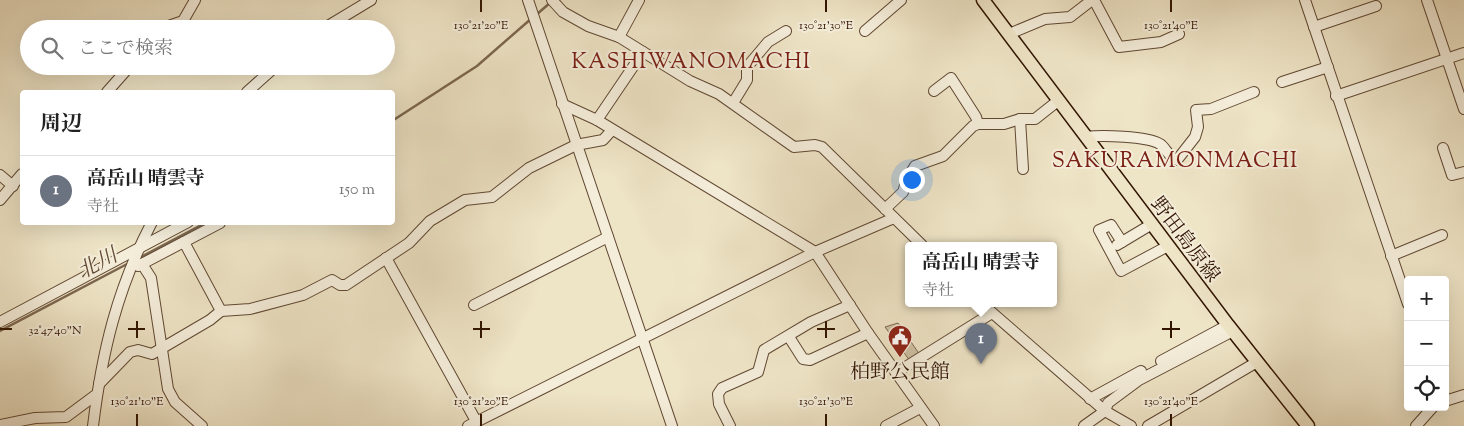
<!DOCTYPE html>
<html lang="ja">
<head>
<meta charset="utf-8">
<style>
  :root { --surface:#fff; --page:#f6f6f6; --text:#222; --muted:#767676; --line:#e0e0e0; --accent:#111827 }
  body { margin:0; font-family:"Sorts Mill Goudy","Noto Serif JP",serif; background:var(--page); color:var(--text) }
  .controls { position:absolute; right:15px; bottom:15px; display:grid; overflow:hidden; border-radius:5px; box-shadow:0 5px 20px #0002 }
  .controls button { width:45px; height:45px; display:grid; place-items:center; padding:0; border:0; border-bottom:1px solid var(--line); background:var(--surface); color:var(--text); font:25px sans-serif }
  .you { position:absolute; left:911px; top:179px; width:18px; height:18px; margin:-12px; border:4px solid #fff; border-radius:50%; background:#1a73e8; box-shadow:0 0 0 8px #1a73e833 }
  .badge { display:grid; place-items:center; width:32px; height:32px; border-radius:50%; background:var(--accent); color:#fff; font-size:16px; font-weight:700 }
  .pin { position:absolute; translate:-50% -41px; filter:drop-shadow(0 1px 2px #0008) }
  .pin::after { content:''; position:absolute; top:26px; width:18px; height:15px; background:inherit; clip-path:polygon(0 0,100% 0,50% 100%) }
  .popup { position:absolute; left:905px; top:242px; width:152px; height:65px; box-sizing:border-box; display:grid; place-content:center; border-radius:5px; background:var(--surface); filter:drop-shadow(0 1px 4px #0005); font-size:16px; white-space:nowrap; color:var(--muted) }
  .popup b { font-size:19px; color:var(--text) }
  .popup::after { content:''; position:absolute; left:50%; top:100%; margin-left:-10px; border:10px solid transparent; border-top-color:var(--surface) }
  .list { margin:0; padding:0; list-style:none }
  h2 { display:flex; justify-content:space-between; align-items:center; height:65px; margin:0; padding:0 20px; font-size:21px }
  h2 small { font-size:16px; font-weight:400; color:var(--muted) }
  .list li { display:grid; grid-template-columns:32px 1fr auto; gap:15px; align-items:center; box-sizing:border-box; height:70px; padding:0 20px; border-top:1px solid var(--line) }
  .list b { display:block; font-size:19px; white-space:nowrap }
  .list p { margin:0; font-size:16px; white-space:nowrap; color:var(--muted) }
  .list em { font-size:16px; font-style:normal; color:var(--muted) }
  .icon { flex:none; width:28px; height:28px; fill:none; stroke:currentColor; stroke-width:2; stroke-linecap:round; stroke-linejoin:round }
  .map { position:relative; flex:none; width:1464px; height:426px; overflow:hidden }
  .search { position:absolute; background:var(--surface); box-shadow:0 5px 20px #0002; left:20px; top:20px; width:375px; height:55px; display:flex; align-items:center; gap:12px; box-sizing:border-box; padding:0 18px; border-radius:28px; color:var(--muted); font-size:19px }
  .panel { position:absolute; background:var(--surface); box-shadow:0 5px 20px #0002; left:20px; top:90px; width:375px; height:135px; border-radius:5px }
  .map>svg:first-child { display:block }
  .green { fill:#cec1a4; stroke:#806a52 }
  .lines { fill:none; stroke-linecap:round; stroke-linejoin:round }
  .stream { stroke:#7c664f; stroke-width:2.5 }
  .minor-casing { stroke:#604832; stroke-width:12 }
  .major-casing { stroke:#311400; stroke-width:15 }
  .minor { stroke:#f4edda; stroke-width:10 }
  .major { stroke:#eee4c6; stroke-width:12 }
  .ticks { fill:none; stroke:#311400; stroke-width:2 }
  .labels { text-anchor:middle; stroke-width:4; stroke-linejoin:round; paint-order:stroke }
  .street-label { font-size:20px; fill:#311400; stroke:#f4edda }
  .poi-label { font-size:20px; fill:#311400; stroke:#f4edda }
  .water-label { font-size:21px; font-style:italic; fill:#634b34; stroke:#f4edda }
  .quarter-label { font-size:22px; letter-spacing:1px; fill:#7a1f14; stroke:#f4edda }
  .ticks-label { font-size:12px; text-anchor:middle; fill:#311400; stroke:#f4edda; stroke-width:4; stroke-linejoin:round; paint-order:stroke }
</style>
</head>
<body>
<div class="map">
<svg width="1464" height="426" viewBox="0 0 1464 426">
  <rect width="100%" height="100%" fill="#eee4c6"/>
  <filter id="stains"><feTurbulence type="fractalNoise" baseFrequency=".004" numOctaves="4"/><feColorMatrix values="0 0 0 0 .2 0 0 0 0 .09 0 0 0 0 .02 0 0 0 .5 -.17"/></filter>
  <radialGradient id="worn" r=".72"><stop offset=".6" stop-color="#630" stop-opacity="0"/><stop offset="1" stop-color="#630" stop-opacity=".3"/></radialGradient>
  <path class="green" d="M 898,323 L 920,355 L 910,361 L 885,327 Z"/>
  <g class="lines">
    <g class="stream">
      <path d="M 536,15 L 551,2"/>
      <path d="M 392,121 L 477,66 L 532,18"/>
      <path d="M 139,258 L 207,222"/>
      <path d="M 0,331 L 129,263"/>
    </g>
    <defs>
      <g id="minor">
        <path d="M 528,0 L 672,426"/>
        <path d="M 552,0 L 563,12 L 588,26 L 619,37 L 690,81 L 719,94 L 794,147 L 815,145 L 822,147 L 922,245"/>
        <path d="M 1094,0 L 1119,47 L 1161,42 L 1179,34"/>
        <path d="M 1305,0 L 1408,304"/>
        <path d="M 1427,0 L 1464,109"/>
        <path d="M 1314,27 L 1376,6"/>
        <path d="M 160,29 L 183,21 L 195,0"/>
        <path d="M 323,29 L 371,0"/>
        <path d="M 865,31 L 901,0"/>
        <path d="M 1009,34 L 1045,19 L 1070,17 L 1092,0"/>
        <path d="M 619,37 L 639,0"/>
        <path d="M 1282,82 L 1328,67"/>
        <path d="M 934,91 L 951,78 L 976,117 L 978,124"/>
        <path d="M 107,92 L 130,66"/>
        <path d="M 247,92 L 276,66"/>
        <path d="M 1336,96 L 1464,53"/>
        <path d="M 733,103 L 747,80 L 747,67 L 768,42 L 786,31"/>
        <path d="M 562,104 L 597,120 L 815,252 L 868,333 L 934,426"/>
        <path d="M 1020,119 L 1023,169"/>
        <path d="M 597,120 L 643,52"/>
        <path d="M 1086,137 C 1101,135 1147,136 1160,144 C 1166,148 1169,158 1177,160 L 1195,137 L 1198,127 L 1196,110 L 1211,109 L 1254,92"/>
        <path d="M 1443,148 L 1452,175 L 1464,172"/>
        <path d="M 0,175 L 13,186"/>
        <path d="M 0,200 L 22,174"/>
        <path d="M 885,209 L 903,192 L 907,179 L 915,166 L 943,156 L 973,126 L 978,124 L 1004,124 L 1020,119 L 1035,119 L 1059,100"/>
        <path d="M 184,242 L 221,311"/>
        <path d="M 1122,242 L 1111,225 L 1099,230 L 1121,271 L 1168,246"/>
        <path d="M 1117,245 L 1152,224"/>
        <path d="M 1391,256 L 1442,235"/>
        <path d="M 386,258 L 476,421"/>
        <path d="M 142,264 L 151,278 L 168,389 L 175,402 L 202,426"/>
        <path d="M 138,266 L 220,223"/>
        <path d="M 981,303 L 1105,411 L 1131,426"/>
        <path d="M 474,305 L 608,237"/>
        <path d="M 0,322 L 188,222"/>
        <path d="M 789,337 L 803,359 L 810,360 L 868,333"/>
        <path d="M 1161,361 L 1228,325"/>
        <path d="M 896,373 L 992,313"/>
        <path d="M 99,384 L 130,352 L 138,350 L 152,354 L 210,320 L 221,311 L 250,309 L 288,299 L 303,295 L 332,280 L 340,285 L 346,285 L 409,243 L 430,221 L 465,200 L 492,197 L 529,168 L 576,145 L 603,140 L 612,130"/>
        <path d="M 1090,399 L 1141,371"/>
        <path d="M 1445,401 L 1464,395"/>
        <path d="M 0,425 L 35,418 L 66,417 L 97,394"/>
        <path d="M 93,426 C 102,352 117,289 152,222"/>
        <path d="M 468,426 L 815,252 L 894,218"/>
        <path d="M 730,426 L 719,404 L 718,394 L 722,388 L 758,372 L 764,350 L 811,322 L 850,305"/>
        <path d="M 886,426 L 920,408"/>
        <path d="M 1084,426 L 1105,411 L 1108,403 L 1139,380 L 1233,331"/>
        <path d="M 1148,426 L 1257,362"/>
        <path d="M 1416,426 L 1433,407"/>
      </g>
      <path id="major" d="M 983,0 L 1228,325 L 1308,426"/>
    </defs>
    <use href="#minor" class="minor-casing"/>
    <use href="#major" class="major-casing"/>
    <use href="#minor" class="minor"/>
    <use href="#major" class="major"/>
  </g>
  <path class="ticks" d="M 481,0 L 481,12M 826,0 L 826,12M 1171,0 L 1171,12M 137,321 L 137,338M 481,321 L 481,338M 826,321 L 826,338M 1171,321 L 1171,338M 0,329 L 12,329M 128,329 L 145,329M 473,329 L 490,329M 817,329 L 835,329M 1162,329 L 1180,329M 137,414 L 137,426M 481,414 L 481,426M 826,414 L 826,426M 1171,414 L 1171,426"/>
  <defs>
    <symbol id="civic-pin" viewBox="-11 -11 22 30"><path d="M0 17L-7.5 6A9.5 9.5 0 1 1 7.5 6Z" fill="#8f2418" stroke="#f4edda"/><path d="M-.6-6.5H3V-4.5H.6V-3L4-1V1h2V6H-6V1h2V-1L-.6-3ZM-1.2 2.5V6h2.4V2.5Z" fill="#fff"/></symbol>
  </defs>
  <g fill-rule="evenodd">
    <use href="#civic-pin" x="886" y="323" width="28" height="38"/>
  </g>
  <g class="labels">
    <g class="street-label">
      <text transform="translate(1186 239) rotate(53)" y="7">野田島原線</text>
    </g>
    <g class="poi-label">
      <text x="900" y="378">柏野公民館</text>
    </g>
    <g class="water-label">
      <text transform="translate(97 263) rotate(-28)" y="7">北川</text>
    </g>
    <g class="quarter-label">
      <text x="691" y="68">KASHIWANOMACHI</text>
      <text x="1175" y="167">SAKURAMONMACHI</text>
    </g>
  </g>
  <g class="ticks-label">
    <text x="481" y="29">130°21'20"E</text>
    <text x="826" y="29">130°21'30"E</text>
    <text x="1171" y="29">130°21'40"E</text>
    <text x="55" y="334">32°47'40"N</text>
    <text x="137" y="405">130°21'10"E</text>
    <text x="481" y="405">130°21'20"E</text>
    <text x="826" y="405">130°21'30"E</text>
    <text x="1171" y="405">130°21'40"E</text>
  </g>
  <rect width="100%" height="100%" filter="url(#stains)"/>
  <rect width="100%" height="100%" fill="url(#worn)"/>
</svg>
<div class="controls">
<button>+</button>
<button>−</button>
<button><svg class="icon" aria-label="locate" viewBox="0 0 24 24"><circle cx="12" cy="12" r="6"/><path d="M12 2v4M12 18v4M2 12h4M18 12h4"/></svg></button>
</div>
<div class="you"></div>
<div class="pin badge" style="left:981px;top:364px;background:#6b7280">1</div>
<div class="popup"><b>高岳山 晴雲寺</b>寺社</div>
<div class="search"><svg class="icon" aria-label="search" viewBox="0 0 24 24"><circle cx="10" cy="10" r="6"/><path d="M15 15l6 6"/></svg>ここで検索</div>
<section class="panel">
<h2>周辺<small></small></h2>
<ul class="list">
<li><span class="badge" style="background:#6b7280">1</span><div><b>高岳山 晴雲寺</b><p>寺社</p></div><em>150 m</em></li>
</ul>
</section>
</div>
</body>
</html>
